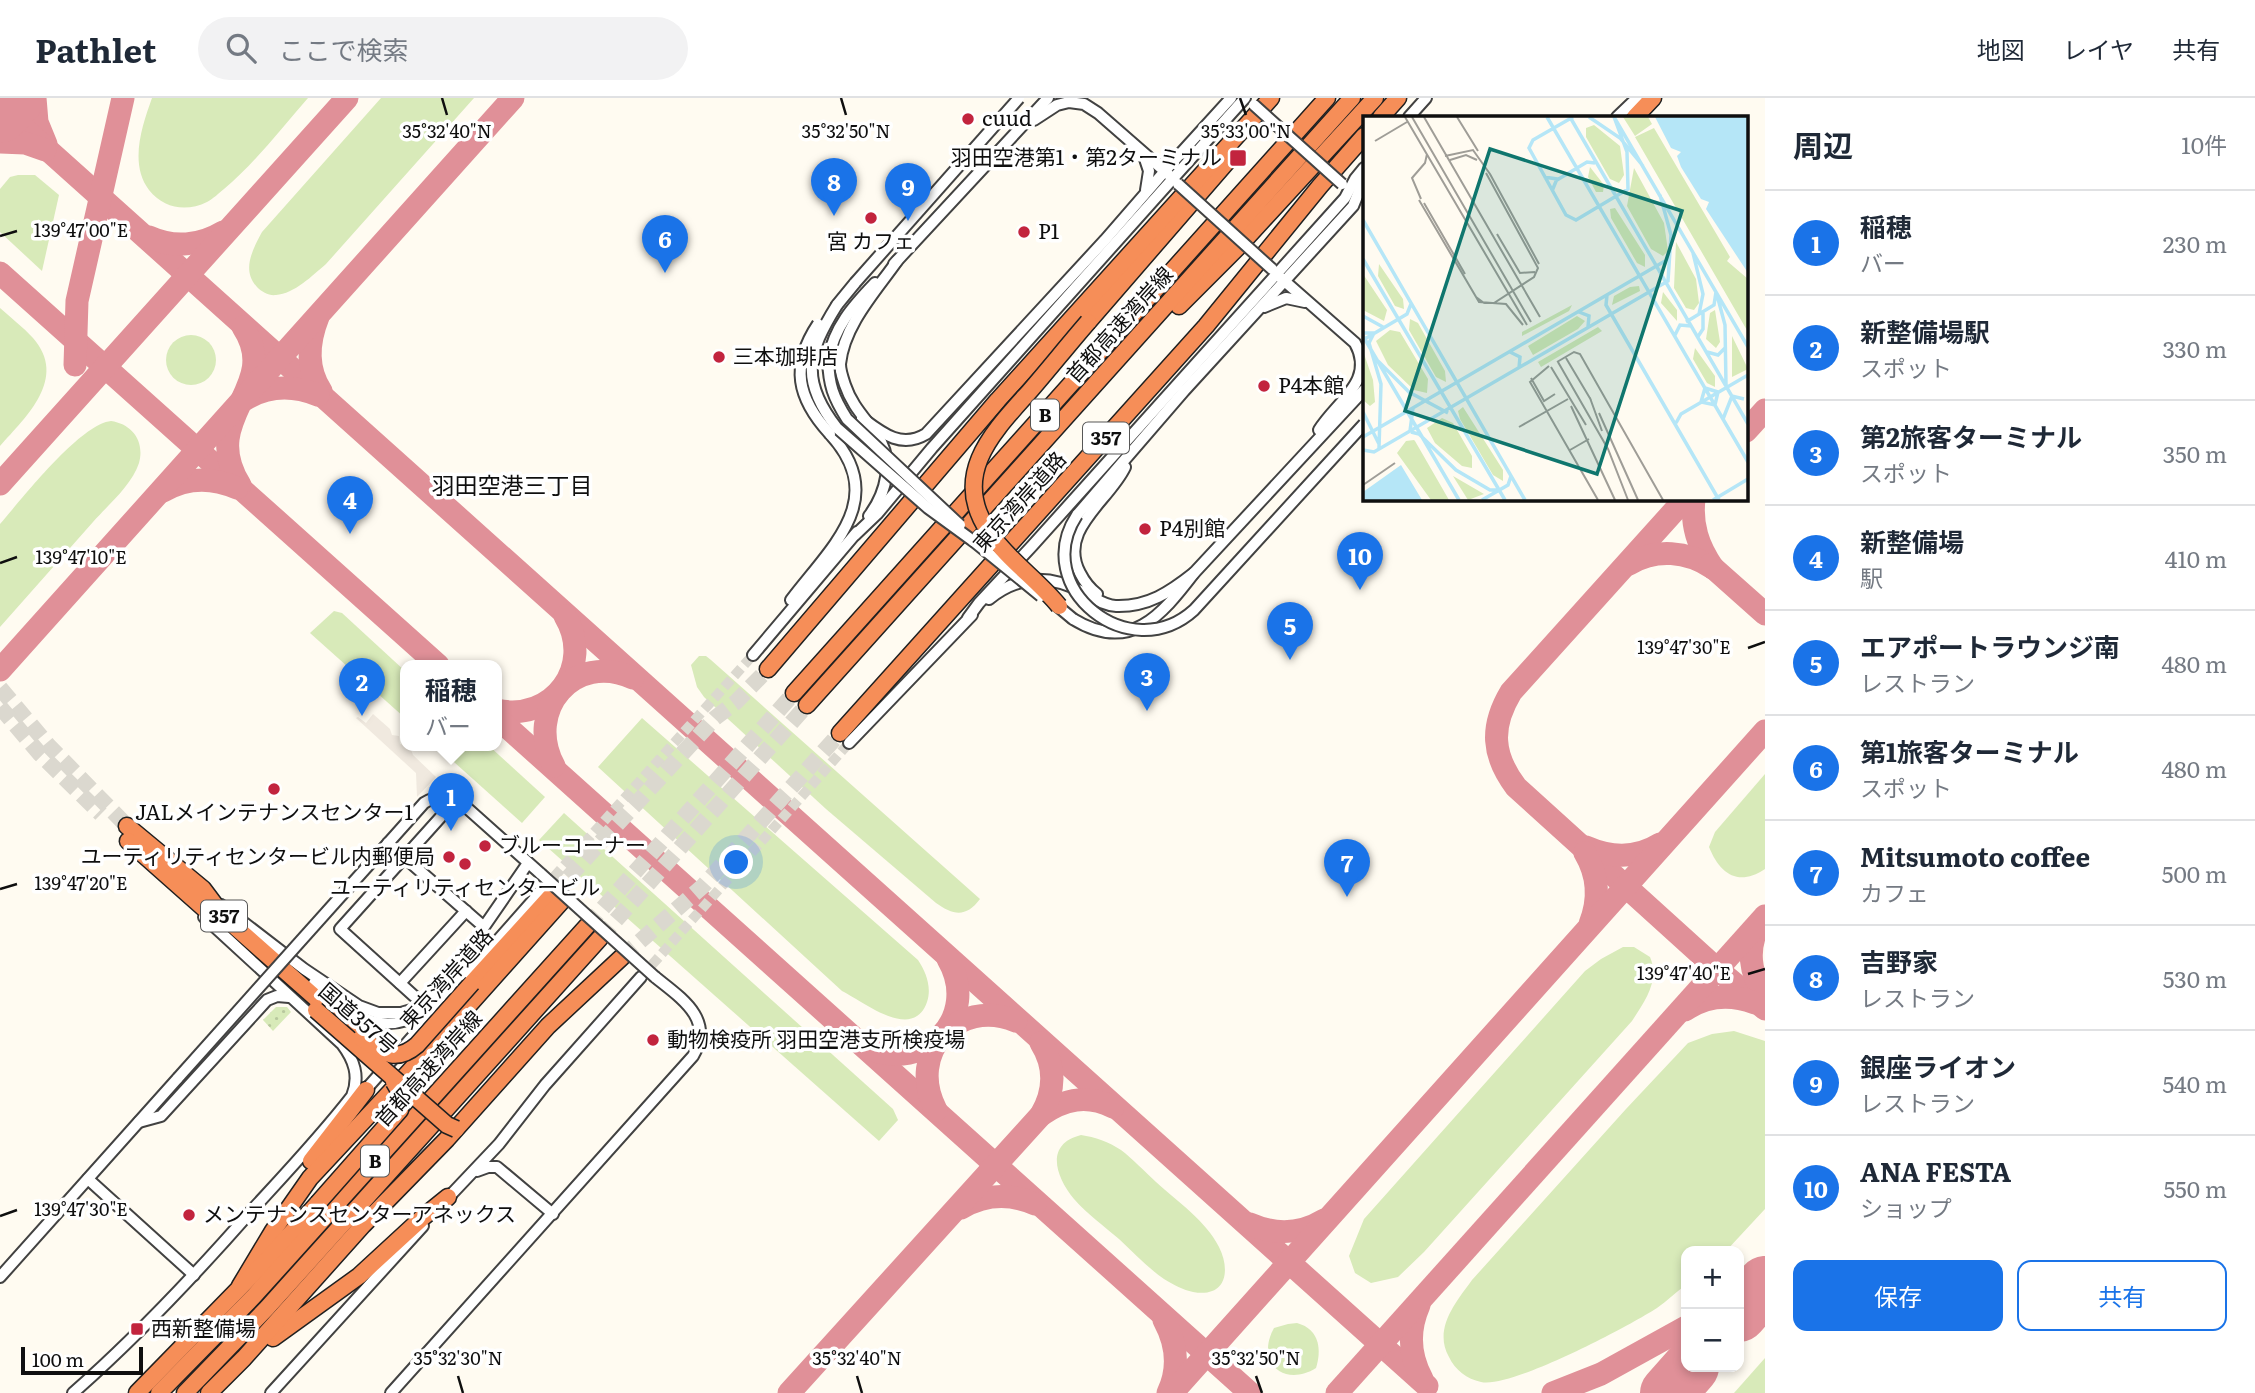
<!DOCTYPE html>
<html lang="ja">
<head>
<meta charset="utf-8">
<style>
  :root { --surface:#fff; --page:#f2f2f3; --text:#1f2937; --muted:#747a83; --line:#e0e1e3; --accent:#1a73e8 }
  body { margin:0; font-family:Literata,"Noto Sans JP",serif; background:var(--page); color:var(--text) }
  .controls { position:absolute; right:21px; bottom:21px; display:grid; overflow:hidden; border-radius:14px; box-shadow:0 4px 10px #0003 }
  .controls button { width:63px; height:63px; display:grid; place-items:center; padding:0; border:0; border-bottom:2px solid var(--line); background:var(--surface); color:var(--text); font:35px sans-serif }
  .scale { position:absolute; left:21px; bottom:18px; width:122px; box-sizing:border-box; padding-left:7px; border:4px solid #0f0f0f; border-top:0; font-size:19px; line-height:24px; white-space:nowrap; color:#0f0f0f; -webkit-text-stroke:5px #fff; paint-order:stroke }
  .you { position:absolute; left:737px; top:765px; width:24px; height:24px; margin:-18px; border:5px solid #fff; border-radius:50%; background:#1a73e8; box-shadow:0 0 0 10px #1a73e833 }
  .badge { display:grid; place-items:center; width:46px; height:46px; border-radius:50%; background:var(--accent); color:#fff; font-size:23px; font-weight:700 }
  .pin { position:absolute; translate:-50% -58px; filter:drop-shadow(0 2px 4px #0008) }
  .pin::after { content:''; position:absolute; top:37px; width:24px; height:21px; background:inherit; clip-path:polygon(0 0,100% 0,50% 100%) }
  .popup { position:absolute; left:400px; top:562px; width:102px; height:91px; box-sizing:border-box; display:grid; place-content:center; border-radius:14px; background:var(--surface); filter:drop-shadow(0 2px 5px #0005); font-size:23px; white-space:nowrap; color:var(--muted) }
  .popup b { font-size:26px; color:var(--text) }
  .popup::after { content:''; position:absolute; left:50%; top:100%; margin-left:-14px; border:14px solid transparent; border-top-color:var(--surface) }
  .list { margin:0; padding:0; list-style:none }
  h2 { display:flex; justify-content:space-between; align-items:center; height:91px; margin:0; padding:0 28px; font-size:30px }
  h2 small { font-size:23px; font-weight:400; color:var(--muted) }
  .list li { display:grid; grid-template-columns:46px 1fr auto; gap:21px; align-items:center; box-sizing:border-box; height:105px; padding:0 28px; border-top:2px solid var(--line) }
  .list b { display:block; font-size:26px; white-space:nowrap }
  .list p { margin:0; font-size:23px; white-space:nowrap; color:var(--muted) }
  .list em { font-size:23px; font-style:normal; color:var(--muted) }
  .actions { display:flex; gap:14px; padding:21px 28px }
  .actions a { flex:1; padding:16px 0; border:2px solid var(--accent); border-radius:14px; text-align:center; font-size:24px; color:var(--accent) }
  .actions .main { background:var(--accent); color:#fff }
  .icon { flex:none; width:38px; height:38px; fill:none; stroke:currentColor; stroke-width:2; stroke-linecap:round; stroke-linejoin:round }
  .map { position:relative; flex:none; width:1765px; height:1295px; overflow:hidden }
  header { display:flex; align-items:center; gap:42px; box-sizing:border-box; height:98px; padding:0 35px; background:var(--surface); border-bottom:2px solid var(--line) }
  header strong { font-size:33px }
  nav { display:flex; gap:38px; margin-inline-start:auto; font-size:24px }
  .search { width:490px; height:63px; background:var(--page); display:flex; align-items:center; gap:18px; box-sizing:border-box; padding:0 24px; border-radius:38px; color:var(--muted); font-size:26px }
  main { display:flex }
  aside { flex:1; background:var(--surface) }
  .map>svg:first-child { display:block }
  .grass { fill:#d8eab9 }
  .park { fill:url(#park-dots) }
  .plaza { fill:#f0e9df }
  .lines { fill:none; stroke-linecap:round; stroke-linejoin:round }
  .taxiway { stroke:#e09098; stroke-width:23 }
  .runway { stroke:#e09098; stroke-width:56 }
  .minor-tunnel { stroke:#dbd8cf; stroke-width:10; stroke-dasharray:10 5; stroke-linecap:butt }
  .highway-tunnel { stroke:#dbd8cf; stroke-width:16; stroke-dasharray:16 8; stroke-linecap:butt }
  .minor-casing { stroke:#424242; stroke-width:14 }
  .highway-casing { stroke:#202020; stroke-width:19 }
  .minor { stroke:#fff; stroke-width:10 }
  .highway { stroke:#f68e58; stroke-width:16 }
  .minor-bridge-casing { stroke:#424242; stroke-width:14; stroke-linecap:butt }
  .highway-bridge-casing { stroke:#202020; stroke-width:19; stroke-linecap:butt }
  .minor-bridge { stroke:#fff; stroke-width:10 }
  .highway-bridge { stroke:#f68e58; stroke-width:16 }
  .ticks { fill:none; stroke:#0f0f0f; stroke-width:2.5 }
  .poi-dot { fill:#c2243e; stroke:#fff; stroke-width:2.5 }
  .labels { text-anchor:middle; stroke-width:7; stroke-linejoin:round; paint-order:stroke }
  .shield { fill:#fff; stroke:#575757; stroke-width:2 }
  .shield-label { font-size:19px; font-weight:bold; fill:#0f0f0f }
  .poi-label { font-size:21px; fill:#0f0f0f; stroke:#fff; text-anchor:start }
  .street-label { font-size:21px; fill:#0f0f0f; stroke:#fff }
  .neighbourhood-label { font-size:23px; fill:#0f0f0f; stroke:#fff }
  .inset-river { fill:none; stroke:#b5e6f7; stroke-width:3.5 }
  .inset-road { fill:none; stroke:#9f9d97; stroke-width:2 }
  .view { fill:#0f766e; fill-opacity:0.15; stroke:#0f766e; stroke-width:3.5 }
  .inset-edge { fill:none; stroke:#0f0f0f; stroke-width:3.5 }
  .ticks-label { font-size:18px; text-anchor:middle; fill:#0f0f0f; stroke:#fff; stroke-width:7; stroke-linejoin:round; paint-order:stroke }
</style>
</head>
<body>
<header>
<strong>Pathlet</strong>
<div class="search"><svg class="icon" aria-label="search" viewBox="0 0 24 24"><circle cx="10" cy="10" r="6"/><path d="M15 15l6 6"/></svg>ここで検索</div>
<nav><a>地図</a><a>レイヤ</a><a>共有</a></nav>
</header>
<main>
<div class="map">
<svg width="1765" height="1295" viewBox="0 0 1765 1295">
  <defs>
    <pattern id="park-dots" width="8" height="8" patternUnits="userSpaceOnUse" patternTransform="scale(1.75)"><rect width="8" height="8" fill="#d8eab9"/><path d="M2 2h.1M6 6h.1" fill="none" stroke="#b8c89e" stroke-width="1.8" stroke-linecap="round"/></pattern>
  </defs>
  <rect width="100%" height="100%" fill="#fffbf1"/>
  <g class="grass">
    <path d="M 152,0 L 308,0 C 281,31 255,65 224,91 C 219,95 213,101 207,104 C 187,114 164,111 149,92 C 129,66 142,28 152,0 Z"/>
    <path d="M 381,0 L 474,0 L 326,166 C 313,177 294,196 276,197 C 269,198 262,194 257,189 C 241,172 253,151 262,134 Z"/>
    <path d="M 18,77 L 35,77 L 59,97 L 42,173 L 0,134 L 0,91 L 10,79 Z"/>
    <path d="M 0,210 C 11,220 23,229 33,240 C 68,280 27,318 0,348 Z"/>
    <circle cx="191" cy="262" r="25"/>
    <path d="M 111,323 C 132,326 145,343 139,365 C 132,387 108,407 93,424 C 62,459 31,494 0,529 L 0,426 C 22,401 80,326 111,323 Z"/>
    <path d="M 334,513 L 342,515 L 405,573 L 405,620 L 310,535 Z"/>
    <path d="M 699,558 L 706,558 L 711,562 L 980,801 C 966,820 953,817 936,805 L 826,711 L 704,599 L 697,589 L 691,567 Z"/>
    <path d="M 642,620 L 918,862 C 926,874 932,889 927,904 C 913,944 864,904 842,893 L 598,669 Z"/>
    <path d="M 435,647 L 488,647 L 545,699 L 522,725 Z"/>
    <path d="M 1765,676 L 1765,771 C 1738,789 1720,776 1709,749 L 1715,734 Z"/>
    <path d="M 564,715 L 893,1011 L 898,1022 L 879,1043 L 539,742 Z"/>
    <path d="M 1623,849 L 1634,849 L 1650,859 C 1660,883 1645,903 1632,923 L 1424,1154 L 1398,1179 L 1371,1185 L 1355,1175 L 1349,1158 L 1364,1121 L 1585,873 L 1601,861 Z"/>
    <path d="M 1734,933 L 1765,943 L 1765,1111 L 1726,1153 L 1686,1153 L 1686,1187 C 1676,1194 1667,1203 1657,1210 C 1629,1228 1511,1291 1481,1284 C 1467,1281 1455,1272 1449,1259 C 1433,1231 1456,1204 1472,1182 L 1626,1011 L 1688,945 L 1712,936 Z"/>
    <path d="M 1081,1037 C 1095,1039 1109,1044 1121,1052 C 1133,1061 1145,1074 1156,1084 C 1178,1104 1206,1123 1219,1149 C 1231,1173 1226,1200 1193,1194 C 1183,1192 1174,1187 1164,1181 C 1148,1170 1134,1155 1119,1141 C 1104,1128 1087,1116 1074,1101 C 1055,1078 1045,1046 1081,1037 Z"/>
    <path d="M 1297,1225 C 1319,1231 1322,1251 1316,1270 C 1284,1290 1255,1264 1274,1230 L 1288,1226 Z"/>
    <path d="M 1765,1260 L 1765,1295 L 1734,1295 Z"/>
  </g>
  <path class="park" d="M 276,909 L 287,909 L 291,914 L 273,933 L 263,922 Z"/>
  <path class="plaza" d="M 373,616 L 390,631 L 392,637 L 399,638 L 400,646 L 410,649 L 413,657 L 436,679 L 417,699 L 416,675 L 356,620 L 358,619 L 366,625 Z"/>
  <g class="lines">
    <g class="taxiway">
      <path d="M 35,0 L 37,24 L 46,46"/>
      <path d="M 0,9 L 1427,1288"/>
      <path d="M 0,44 L 25,45 L 45,52"/>
      <path d="M 149,139 C 173,150 200,148 223,134"/>
      <path d="M 0,175 L 438,567"/>
      <path d="M 318,219 C 308,244 306,270 321,293"/>
      <path d="M 75,267 L 77,203 L 123,0"/>
      <path d="M 244,302 C 268,287 293,287 318,297"/>
      <path d="M 1746,333 L 1765,312"/>
      <path d="M 0,386 L 347,0"/>
      <path d="M 240,387 C 197,318 283,290 243,229"/>
      <path d="M 163,393 C 187,379 212,379 237,390"/>
      <path d="M 1685,401 L 1511,594 C 1490,629 1492,657 1516,689 L 1717,871 L 1765,911"/>
      <path d="M 1694,401 C 1691,427 1698,448 1713,470"/>
      <path d="M 1629,466 C 1656,450 1687,453 1713,470"/>
      <path d="M 1710,467 L 1765,516"/>
      <path d="M 0,572 L 513,0"/>
      <path d="M 496,612 C 553,625 595,568 565,518"/>
      <path d="M 496,619 L 1250,1295"/>
      <path d="M 554,668 C 524,612 574,553 633,580"/>
      <path d="M 1586,749 C 1611,760 1636,761 1660,746"/>
      <path d="M 1585,755 C 1598,777 1600,801 1590,826"/>
      <path d="M 1759,827 C 1747,850 1749,876 1765,896"/>
      <path d="M 1685,912 C 1707,897 1731,896 1755,905"/>
      <path d="M 866,949 C 926,977 981,918 948,861"/>
      <path d="M 936,1012 C 906,955 957,899 1016,923"/>
      <path d="M 1041,1017 C 1064,1001 1087,996 1113,1009"/>
      <path d="M 961,1110 C 985,1096 1010,1095 1035,1106"/>
      <path d="M 1250,1126 C 1275,1137 1301,1136 1324,1122"/>
      <path d="M 1739,1194 L 1765,1173"/>
      <path d="M 1419,1207 C 1408,1232 1409,1257 1422,1281"/>
      <path d="M 1164,1222 C 1177,1246 1180,1270 1168,1295"/>
      <path d="M 789,1295 L 1041,1017 C 1055,993 1056,969 1041,945"/>
      <path d="M 1172,1295 L 1765,633"/>
      <path d="M 1337,1295 L 1765,818"/>
      <path d="M 1553,1295 L 1601,1276 L 1686,1229"/>
    </g>
    <g class="runway">
      <path d="M 0,17 L 16,0"/>
      <path d="M 1739,1216 L 1765,1186"/>
      <path d="M 1668,1295 L 1691,1269"/>
    </g>
    <g class="minor-tunnel">
      <path d="M 544,790 L 753,557"/>
      <path d="M 642,878 L 849,645"/>
    </g>
    <g class="highway-tunnel">
      <path d="M 0,590 L 48,647 L 127,728"/>
      <path d="M 0,609 L 40,656 L 101,716"/>
      <path d="M 552,797 L 715,620 L 736,604 L 768,571"/>
      <path d="M 587,828 L 794,595"/>
      <path d="M 600,840 L 807,607"/>
      <path d="M 622,859 L 703,788 L 840,635"/>
    </g>
    <defs>
      <g id="minor">
        <path d="M 1409,19 L 1426,0"/>
        <path d="M 1617,19 L 1637,0"/>
        <path d="M 1034,22 L 1057,7 L 1069,4 L 1084,6 L 1098,15 L 1169,77"/>
        <path d="M 1144,58 L 1149,73 L 1146,92"/>
        <path d="M 894,166 L 1048,0"/>
        <path d="M 1281,180 L 1355,245 C 1376,283 1337,303 1319,332"/>
        <path d="M 837,207 L 855,185"/>
        <path d="M 1264,209 L 1286,200 L 1305,204"/>
        <path d="M 828,262 C 834,229 853,208 875,185"/>
        <path d="M 862,320 C 882,335 901,351 926,336 L 1105,142 L 1171,66 L 1231,0"/>
        <path d="M 1077,417 L 1184,293 L 1353,108 L 1364,81"/>
        <path d="M 869,418 C 886,395 895,363 877,337 C 865,320 852,308 845,287 C 843,281 840,273 840,266 C 844,227 876,193 897,163"/>
        <path d="M 855,437 L 877,416 L 932,350 L 1245,0"/>
        <path d="M 1097,496 C 1089,490 1084,483 1080,475 C 1057,432 1109,403 1125,369"/>
        <path d="M 989,501 C 1020,476 1051,477 1085,495 C 1095,500 1105,508 1116,508 C 1148,509 1170,494 1194,475"/>
        <path d="M 791,502 C 831,449 890,401 830,336"/>
        <path d="M 968,520 L 979,505 L 1032,448 L 1345,100 L 1355,81 L 1364,70"/>
        <path d="M 1073,521 C 1130,556 1161,518 1194,475 L 1364,292"/>
        <path d="M 753,557 L 857,434"/>
        <path d="M 849,645 L 972,517"/>
        <path d="M 388,745 L 483,828"/>
        <path d="M 374,761 L 424,705 C 440,695 453,699 467,710 L 541,776"/>
        <path d="M 221,807 L 304,871 L 359,908 L 378,915 L 401,915 L 415,911 L 439,894 L 528,765"/>
        <path d="M 314,885 C 357,920 385,945 437,905"/>
        <path d="M 400,885 L 466,813"/>
        <path d="M 414,898 L 340,831 L 456,702"/>
        <path d="M 361,997 L 544,790"/>
        <path d="M 139,1024 L 161,1018 L 267,902 L 277,898 L 289,899"/>
        <path d="M 477,1073 L 488,1069 L 497,1069 L 553,1116"/>
        <path d="M 88,1081 L 194,1177"/>
        <path d="M 445,1103 L 499,1046 L 545,987 L 641,879"/>
        <path d="M 0,1179 L 178,980"/>
        <path d="M 73,1295 C 138,1238 196,1176 253,1111 C 287,1074 321,1038 352,998 C 360,978 354,962 342,946 L 204,819"/>
        <path d="M 271,1295 L 423,1128"/>
        <path d="M 391,1295 L 693,958 C 715,921 681,900 655,879"/>
      </g>
      <g id="highway">
        <path d="M 1381,19 L 1398,0"/>
        <path d="M 1635,19 L 1653,0"/>
        <path d="M 1179,208 L 1238,149 L 1375,0"/>
        <path d="M 1088,224 L 1231,59"/>
        <path d="M 768,571 L 998,302 L 1271,0"/>
        <path d="M 794,595 L 1327,0"/>
        <path d="M 807,607 L 1352,0"/>
        <path d="M 840,635 L 1206,228 L 1320,88 L 1364,38"/>
        <path d="M 127,728 L 203,791 L 224,819 L 361,940"/>
        <path d="M 128,743 L 216,821"/>
        <path d="M 472,885 L 552,797"/>
        <path d="M 311,1063 L 366,992"/>
        <path d="M 240,1188 L 273,1133 L 310,1080 L 409,974 L 561,804"/>
        <path d="M 273,1240 L 359,1178 L 422,1120 L 448,1099"/>
        <path d="M 137,1295 L 263,1166 L 318,1105"/>
        <path d="M 159,1295 L 254,1198 L 587,828"/>
        <path d="M 185,1295 L 267,1210 L 600,840"/>
        <path d="M 209,1295 L 244,1260 L 363,1127 L 447,1041 L 548,928 L 622,859"/>
      </g>
    </defs>
    <use href="#minor" class="minor-casing"/>
    <use href="#highway" class="highway-casing"/>
    <use href="#minor" class="minor"/>
    <use href="#highway" class="highway"/>
    <defs>
      <g id="minor-bridge">
        <path d="M 1254,7 L 1342,86"/>
        <path d="M 1178,86 L 1272,171"/>
        <path d="M 855,185 L 1019,0"/>
        <path d="M 837,207 C 807,255 800,283 837,330 L 928,410 L 976,445 L 1041,498"/>
        <path d="M 818,226 C 790,268 797,300 830,336"/>
        <path d="M 828,262 C 829,287 833,299 847,321 L 960,427"/>
        <path d="M 1077,417 C 1029,490 1130,570 1194,512 L 1364,326"/>
        <path d="M 1055,506 L 1073,521"/>
        <path d="M 541,776 L 655,879"/>
        <path d="M 178,980 L 374,761"/>
      </g>
      <g id="highway-bridge">
        <path d="M 1059,508 C 1038,482 1008,462 989,434 C 950,377 993,334 1029,294 C 1049,271 1068,247 1088,224"/>
        <path d="M 316,912 L 447,1027 L 456,1031"/>
        <path d="M 361,940 C 382,954 395,966 417,947 L 472,885"/>
        <path d="M 318,1105 L 400,1012 L 402,998 L 394,984"/>
      </g>
    </defs>
    <use href="#minor-bridge" class="minor-bridge-casing"/>
    <use href="#highway-bridge" class="highway-bridge-casing"/>
    <use href="#minor-bridge" class="minor-bridge"/>
    <use href="#highway-bridge" class="highway-bridge"/>
  </g>
  <path class="ticks" d="M 442,0 L 447,17M 841,0 L 846,17M 1240,0 L 1246,17M 0,138 L 17,133M 0,465 L 17,459M 1748,550 L 1765,544M 0,791 L 17,786M 1748,876 L 1765,871M 0,1118 L 17,1112M 458,1278 L 463,1295M 857,1278 L 862,1295M 1256,1278 L 1262,1295"/>
  <g class="poi-dot">
    <circle cx="968" cy="21" r="7"/>
    <rect x="1229" y="51" width="18" height="18" rx="3.5"/>
    <circle cx="871" cy="120" r="7"/>
    <circle cx="1024" cy="134" r="7"/>
    <circle cx="719" cy="259" r="7"/>
    <circle cx="1264" cy="288" r="7"/>
    <circle cx="1145" cy="431" r="7"/>
    <circle cx="274" cy="691" r="7"/>
    <circle cx="485" cy="748" r="7"/>
    <circle cx="449" cy="759" r="7"/>
    <circle cx="465" cy="766" r="7"/>
    <circle cx="653" cy="942" r="7"/>
    <circle cx="189" cy="1117" r="7"/>
    <rect x="130" y="1224" width="14" height="14" rx="3.5"/>
  </g>
  <g class="labels">
    <g class="shield">
      <rect x="1031" y="301.5" width="28" height="31" rx="5"/>
      <rect x="1083" y="324.5" width="46" height="31" rx="5"/>
      <rect x="201" y="802.5" width="46" height="31" rx="5"/>
      <rect x="361" y="1047.5" width="28" height="31" rx="5"/>
    </g>
    <g class="shield-label">
      <text x="1045" y="324">B</text>
      <text x="1106" y="347">357</text>
      <text x="224" y="825">357</text>
      <text x="375" y="1070">B</text>
    </g>
    <g class="poi-label">
      <text x="982" y="28">cuud</text>
      <text x="1222" y="67" text-anchor="end">羽田空港第1・第2ターミナル</text>
      <text x="1038" y="141">P1</text>
      <text x="871" y="151" text-anchor="middle">宮 カフェ</text>
      <text x="733" y="266">三本珈琲店</text>
      <text x="1278" y="295">P4本館</text>
      <text x="1159" y="438">P4別館</text>
      <text x="274" y="722" text-anchor="middle">JALメインテナンスセンター1</text>
      <text x="499" y="755">ブルーコーナー</text>
      <text x="435" y="766" text-anchor="end">ユーティリティセンタービル内郵便局</text>
      <text x="465" y="797" text-anchor="middle">ユーティリティセンタービル</text>
      <text x="667" y="949">動物検疫所 羽田空港支所検疫場</text>
      <text x="203" y="1124">メンテナンスセンターアネックス</text>
      <text x="151" y="1238">西新整備場</text>
    </g>
    <g class="street-label">
      <text transform="translate(1120 227) rotate(-48)" y="7">首都高速湾岸線</text>
      <text transform="translate(1020 404) rotate(-48)" y="7">東京湾岸道路</text>
      <text transform="translate(447 881) rotate(-48)" y="7">東京湾岸道路</text>
      <text transform="translate(358 921) rotate(41)" y="7">国道357号</text>
      <text transform="translate(429 971) rotate(-48)" y="7">首都高速湾岸線</text>
    </g>
    <g class="neighbourhood-label">
      <text x="512" y="396">羽田空港三丁目</text>
    </g>
  </g>
  <g transform="translate(1363 18)">
    <rect width="385" height="385" fill="#fffbf1"/>
    <path d="M 260,1 L 285,1 L 289,8 L 272,20 ZM 231,9 L 257,30 L 261,59 L 256,67 L 247,63 L 223,21 L 223,12 ZM 291,12 L 367,141 L 364,145 L 385,163 L 385,216 L 272,21 ZM 227,51 L 241,69 L 240,76 L 233,76 L 225,61 ZM 271,52 L 301,107 L 305,135 L 300,140 L 288,133 L 264,90 ZM 252,92 L 282,139 L 282,151 L 274,147 L 248,102 L 247,93 ZM 313,126 L 333,163 L 336,187 L 331,194 L 323,192 L 311,172 ZM 16,148 L 40,183 L 41,193 L 32,190 L 15,160 ZM 0,158 L 24,194 L 21,205 L 0,194 ZM 267,171 L 276,170 L 277,175 L 249,189 L 251,180 ZM 300,176 L 314,194 L 314,205 L 298,187 ZM 209,189 L 206,195 L 159,220 L 159,216 ZM 352,194 L 357,226 L 353,232 L 343,223 L 347,197 ZM 214,200 L 222,205 L 215,213 L 170,239 L 165,230 ZM 47,203 L 55,207 L 82,255 L 83,266 L 73,261 L 46,214 ZM 235,211 L 239,215 L 178,251 L 175,246 ZM 27,214 L 37,216 L 65,263 L 64,277 L 51,274 L 25,249 L 13,225 ZM 369,220 L 385,253 L 369,261 ZM 332,232 L 352,260 L 352,271 L 344,267 L 330,243 ZM 0,235 L 10,264 L 12,286 L 7,290 L 0,284 ZM 100,291 L 140,354 L 140,365 L 130,359 L 97,303 L 95,295 ZM 79,302 L 90,307 L 109,340 L 109,352 L 99,350 L 72,327 L 64,312 ZM 51,324 L 52,325 L 86,384 L 68,384 L 34,337 L 43,325 ZM 90,360 L 121,378 L 105,384 Z" fill="#d8eab9"/>
    <path d="M 292,1 L 385,1 L 385,157 L 343,93 L 346,86 L 338,83 L 318,51 L 314,40 L 318,36 L 308,32 ZM 38,349 L 59,384 L 0,384 L 0,376 Z" fill="#b5e6f7"/>
    <path class="inset-river" d="M 184,1 L 385,346M 207,1 L 385,308M 210,1 L 170,24 L 166,32 L 203,99 L 213,104 L 265,73 L 264,36 L 251,1M 226,1 L 257,22 L 280,50M 251,1 L 385,231M 181,61 L 194,63 L 189,75M 194,64 L 224,46 L 232,47M 0,104 L 162,384M 330,137 L 340,178 L 336,198M 0,143 L 142,384M 244,179 L 243,189 L 356,384M 354,179 L 362,209 L 363,269M 216,196 L 226,200 L 225,211M 0,200 L 20,211M 323,206 L 351,189 L 353,176M 0,217 L 11,217 L 6,227 L 18,268 L 16,332M 312,219 L 317,209 L 328,210M 0,220 L 96,384M 334,222 L 340,213 L 340,197M 0,224 L 44,198 L 48,188M 147,236 L 157,241 L 156,252M 344,236 L 355,239 L 363,231M 15,245 L 46,276 L 85,297M 342,272 L 355,276 L 352,289 L 338,286 ZM 0,296 L 16,328M 360,303 L 369,280 L 381,283M 313,307 L 318,298 L 385,259M 47,315 L 50,292M 48,316 L 56,318 L 93,354 L 127,374 L 137,374M 0,321 L 302,145M 0,334 L 11,336 L 305,165 L 308,119 L 297,79M 119,384 L 145,369 L 148,360M 350,384 L 385,363"/>
    <path class="inset-road" d="M 42,1 L 164,209M 49,1 L 168,206M 61,1 L 177,201M 94,1 L 115,35M 12,25 L 44,6M 82,40 L 110,34 L 127,58M 87,44 L 103,39 L 114,44M 127,58 L 176,148M 58,83 L 49,62 L 62,47 L 64,38M 56,84 L 116,186 L 143,188 L 160,209M 61,87 L 102,158M 134,118 L 157,157 L 172,156M 113,181 L 121,187 L 131,187 L 171,161 L 175,152 L 123,57M 203,242 L 228,284M 194,246 L 211,236 L 217,238 L 300,384M 195,246 L 245,333 L 265,384M 186,250 L 167,266 L 235,384M 188,251 L 223,309M 168,262 L 181,285 L 192,278M 227,282 L 239,315M 208,290 L 252,384M 236,297 L 275,384M 156,311 L 205,283M 207,334 L 226,323M 0,369 L 32,347"/>
    <path class="view" d="M 127,33 L 319,95 L 234,358 L 42,295 Z"/>
    <rect width="385" height="385" class="inset-edge"/>
  </g>
  <g class="ticks-label">
    <text x="447" y="40">35°32'40"N</text>
    <text x="846" y="40">35°32'50"N</text>
    <text x="1246" y="40">35°33'00"N</text>
    <text x="81" y="139">139°47'00"E</text>
    <text x="81" y="466">139°47'10"E</text>
    <text x="1684" y="556">139°47'30"E</text>
    <text x="81" y="792">139°47'20"E</text>
    <text x="1684" y="882">139°47'40"E</text>
    <text x="81" y="1118">139°47'30"E</text>
    <text x="458" y="1267">35°32'30"N</text>
    <text x="857" y="1267">35°32'40"N</text>
    <text x="1256" y="1267">35°32'50"N</text>
  </g>
</svg>
<div class="controls">
<button>+</button>
<button>−</button>
</div>
<div class="scale">100 m</div>
<div class="you"></div>
<div class="pin badge" style="left:451px;top:733px">1</div>
<div class="popup"><b>稲穂</b>バー</div>
<div class="pin badge" style="left:362px;top:618px">2</div>
<div class="pin badge" style="left:1147px;top:613px">3</div>
<div class="pin badge" style="left:350px;top:436px">4</div>
<div class="pin badge" style="left:1290px;top:562px">5</div>
<div class="pin badge" style="left:665px;top:175px">6</div>
<div class="pin badge" style="left:1347px;top:799px">7</div>
<div class="pin badge" style="left:834px;top:118px">8</div>
<div class="pin badge" style="left:908px;top:123px">9</div>
<div class="pin badge" style="left:1360px;top:492px">10</div>
</div>
<aside>
<h2>周辺<small>10件</small></h2>
<ul class="list">
<li><span class="badge">1</span><div><b>稲穂</b><p>バー</p></div><em>230 m</em></li>
<li><span class="badge">2</span><div><b>新整備場駅</b><p>スポット</p></div><em>330 m</em></li>
<li><span class="badge">3</span><div><b>第2旅客ターミナル</b><p>スポット</p></div><em>350 m</em></li>
<li><span class="badge">4</span><div><b>新整備場</b><p>駅</p></div><em>410 m</em></li>
<li><span class="badge">5</span><div><b>エアポートラウンジ南</b><p>レストラン</p></div><em>480 m</em></li>
<li><span class="badge">6</span><div><b>第1旅客ターミナル</b><p>スポット</p></div><em>480 m</em></li>
<li><span class="badge">7</span><div><b>Mitsumoto coffee</b><p>カフェ</p></div><em>500 m</em></li>
<li><span class="badge">8</span><div><b>吉野家</b><p>レストラン</p></div><em>530 m</em></li>
<li><span class="badge">9</span><div><b>銀座ライオン</b><p>レストラン</p></div><em>540 m</em></li>
<li><span class="badge">10</span><div><b>ANA FESTA</b><p>ショップ</p></div><em>550 m</em></li>
</ul>
<div class="actions"><a class="main">保存</a><a>共有</a></div>
</aside>
</main>
</body>
</html>
